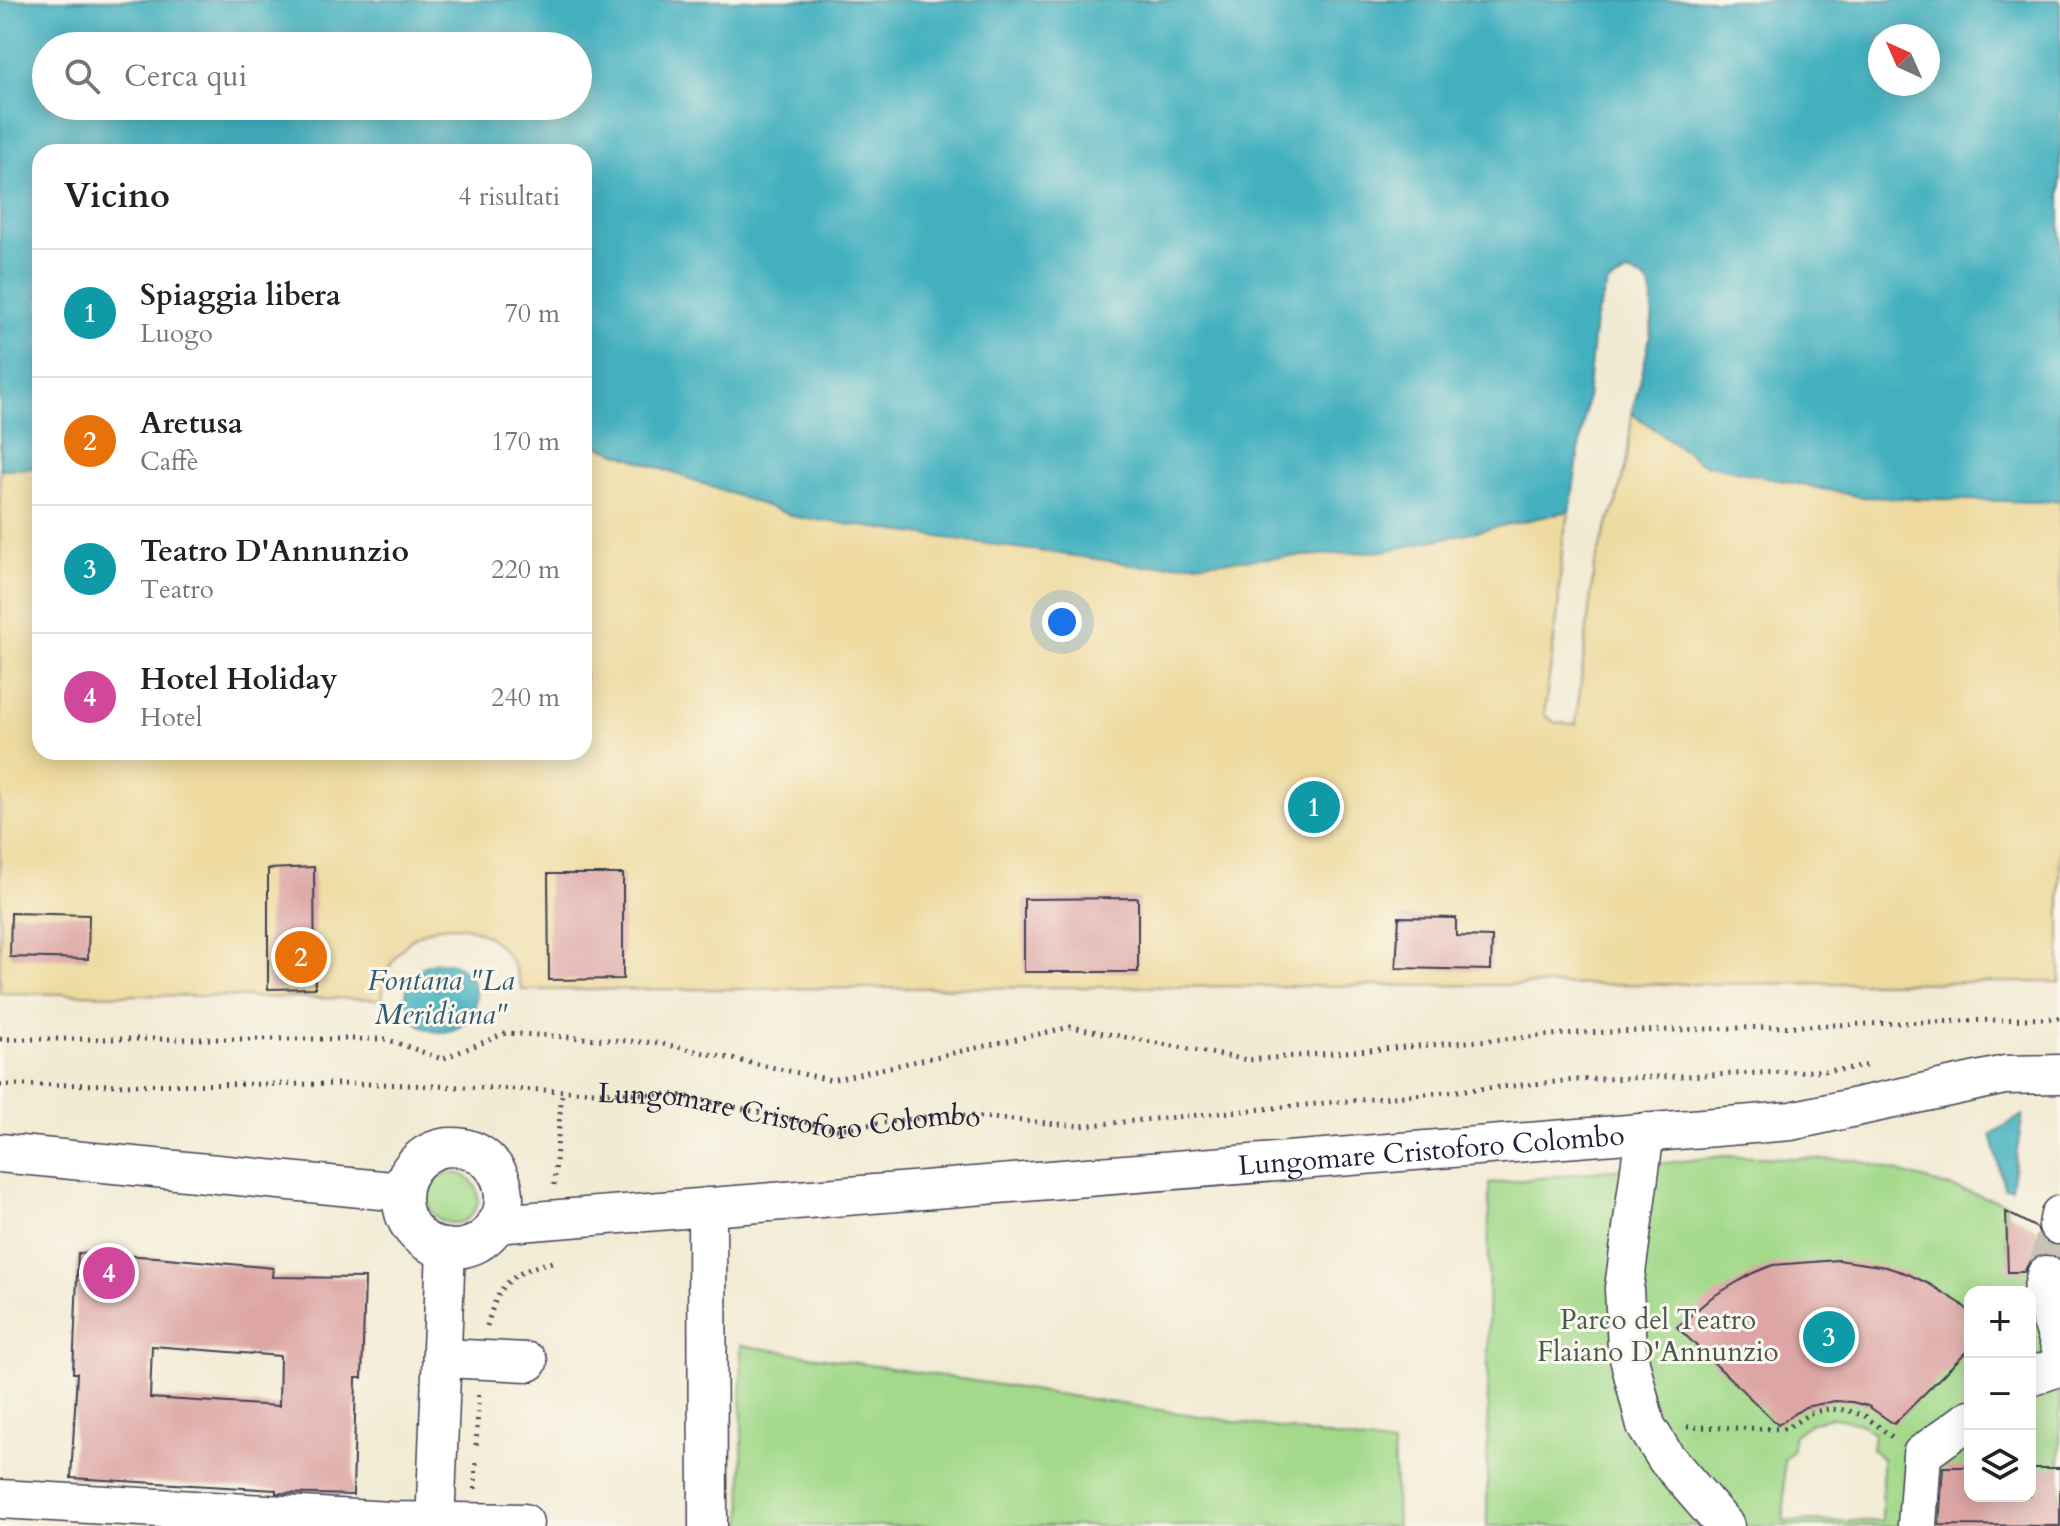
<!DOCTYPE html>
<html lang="it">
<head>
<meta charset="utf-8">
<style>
  :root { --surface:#fff; --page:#f6f6f6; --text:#222; --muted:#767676; --line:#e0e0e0; --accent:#d93025 }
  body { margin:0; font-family:Cardo,serif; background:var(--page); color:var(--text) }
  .controls { position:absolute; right:24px; bottom:24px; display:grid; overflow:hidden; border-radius:16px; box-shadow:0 4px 20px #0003 }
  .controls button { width:72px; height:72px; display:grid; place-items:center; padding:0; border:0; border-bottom:2px solid var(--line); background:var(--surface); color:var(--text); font:40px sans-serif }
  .compass { position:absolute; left:1868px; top:24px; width:72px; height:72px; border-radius:50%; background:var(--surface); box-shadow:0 4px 20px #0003; rotate:315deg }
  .you { position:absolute; left:1062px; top:622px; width:28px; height:28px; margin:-20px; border:6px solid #fff; border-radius:50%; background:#1a73e8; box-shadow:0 0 0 12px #1a73e833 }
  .badge { display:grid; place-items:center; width:52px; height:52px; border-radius:50%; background:var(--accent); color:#fff; font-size:26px; font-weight:700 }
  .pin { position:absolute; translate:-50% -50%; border:4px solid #fff; box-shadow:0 2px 8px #0006 }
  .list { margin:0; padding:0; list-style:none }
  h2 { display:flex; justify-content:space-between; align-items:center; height:104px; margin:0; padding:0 32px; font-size:34px }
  h2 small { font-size:26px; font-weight:400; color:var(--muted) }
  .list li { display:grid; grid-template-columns:52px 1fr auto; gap:24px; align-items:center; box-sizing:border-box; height:128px; padding:0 32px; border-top:2px solid var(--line) }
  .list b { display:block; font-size:30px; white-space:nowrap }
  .list p { margin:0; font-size:26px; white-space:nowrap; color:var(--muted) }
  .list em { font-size:26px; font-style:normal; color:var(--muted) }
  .icon { flex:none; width:44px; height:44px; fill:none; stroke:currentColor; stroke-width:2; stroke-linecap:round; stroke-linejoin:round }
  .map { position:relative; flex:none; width:2060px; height:1526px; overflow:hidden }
  .search { position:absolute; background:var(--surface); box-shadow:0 4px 20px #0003; left:32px; top:32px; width:560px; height:88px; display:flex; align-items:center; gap:20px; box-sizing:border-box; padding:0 28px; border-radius:44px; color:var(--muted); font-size:30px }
  .panel { position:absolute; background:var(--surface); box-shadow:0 4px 20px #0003; left:32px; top:144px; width:560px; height:616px; border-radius:24px }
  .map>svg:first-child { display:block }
  .green { fill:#a2d98a; stroke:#627e62; stroke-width:2; fill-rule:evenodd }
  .sand { fill:#eeda9e; stroke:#887e6c; stroke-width:2 }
  .water { fill:#42b0bf; stroke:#32697d; stroke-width:2; fill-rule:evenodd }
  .building { fill:#dda6a4; fill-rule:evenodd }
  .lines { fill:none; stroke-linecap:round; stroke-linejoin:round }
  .minor-tunnel { stroke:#c8c3b5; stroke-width:38; stroke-dasharray:38 19; stroke-linecap:butt }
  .minor-casing { stroke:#414052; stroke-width:41 }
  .path { stroke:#414052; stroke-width:5; stroke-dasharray:2 6; stroke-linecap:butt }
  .minor { stroke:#fff; stroke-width:38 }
  .labels { text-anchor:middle; stroke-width:6; stroke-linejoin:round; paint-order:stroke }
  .street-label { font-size:28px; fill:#22223b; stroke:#fbf7ec }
  .park-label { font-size:28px; fill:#485953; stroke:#fbf7ec }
  .water-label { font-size:30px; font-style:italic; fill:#2f5b70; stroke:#fbf7ec }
</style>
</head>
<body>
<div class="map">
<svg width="2060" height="1526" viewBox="0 0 2060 1526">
  <rect width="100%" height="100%" fill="#fbf7ec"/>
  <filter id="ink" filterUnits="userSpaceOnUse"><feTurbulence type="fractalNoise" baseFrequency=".0125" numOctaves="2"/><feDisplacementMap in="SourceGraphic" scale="16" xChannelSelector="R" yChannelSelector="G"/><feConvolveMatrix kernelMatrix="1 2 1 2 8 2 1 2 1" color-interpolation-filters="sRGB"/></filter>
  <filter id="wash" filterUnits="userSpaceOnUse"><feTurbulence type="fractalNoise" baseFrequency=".006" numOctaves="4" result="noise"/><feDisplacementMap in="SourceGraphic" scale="32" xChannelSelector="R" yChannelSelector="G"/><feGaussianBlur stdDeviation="1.8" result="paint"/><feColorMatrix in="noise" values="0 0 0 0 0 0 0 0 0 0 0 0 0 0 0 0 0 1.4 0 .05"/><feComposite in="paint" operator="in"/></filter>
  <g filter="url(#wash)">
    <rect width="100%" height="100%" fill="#f2ebd4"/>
    <g class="green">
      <path d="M 1724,1156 L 1857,1160 L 2006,1203 L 2007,1248 L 2060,1247 L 2060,1526 L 1487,1526 L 1489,1184 ZM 1970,1292 L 2030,1292 L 2030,1496 L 1970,1496 ZM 1830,1417 L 1859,1423 L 1874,1433 L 1872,1449 L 1882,1459 L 1882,1521 L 1784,1521 L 1784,1460 L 1793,1450 L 1793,1436 L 1809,1424 Z"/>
      <circle cx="453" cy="1198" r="25"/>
      <path d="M 741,1345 L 1393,1446 L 1397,1526 L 743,1526 Z"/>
    </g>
    <path class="sand" d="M 1632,413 L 1703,464 L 2037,502 L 2060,500 L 2060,982 L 522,990 C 502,899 389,908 382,999 L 0,993 L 0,469 L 40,468 L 40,752 L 584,752 L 584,441 L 796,517 L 1385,551 L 1570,511 L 1563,539 L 1558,610 L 1544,715 L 1556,723 L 1576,724 L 1594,567 L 1607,526 L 1616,505 L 1627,459 Z"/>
    <g class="water">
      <path d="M 0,0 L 2060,0 L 2060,500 L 2037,502 L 1860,497 L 1703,464 L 1632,413 C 1638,386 1666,299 1645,280 C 1641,276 1632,275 1627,273 L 1608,283 L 1595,320 L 1587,399 L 1570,511 L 1385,551 L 1145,566 L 796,517 L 584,441 L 584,152 L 40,152 L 40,468 L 0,469 ZM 1880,36 L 1928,36 L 1928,84 L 1880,84 ZM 46,46 L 578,46 L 578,106 L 46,106 Z"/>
      <circle cx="441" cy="997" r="35"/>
      <path d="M 2023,1115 L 2011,1188 L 2004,1188 L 1991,1134 Z"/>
    </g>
    <g id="blocks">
      <g class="building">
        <path d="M 314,867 L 315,988 L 268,989 L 268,869 Z"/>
        <path d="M 548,874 L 623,874 L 623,979 L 549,980 Z"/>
        <path d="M 1138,898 L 1138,972 L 1024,972 L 1024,899 Z"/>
        <path d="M 11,913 L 89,915 L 88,959 L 10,957 Z"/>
        <path d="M 1399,917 L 1456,918 L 1456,936 L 1492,937 L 1491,970 L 1396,968 Z"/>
        <path d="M 2006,1212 L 2037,1228 L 2044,1242 L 2060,1246 L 2060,1258 L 2050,1254 L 2040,1254 L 2030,1261 L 2024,1272 L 2008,1272 Z"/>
        <path d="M 78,1253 L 156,1257 L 273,1268 L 272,1277 L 365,1278 L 362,1378 L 356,1378 L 353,1495 L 276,1493 L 276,1490 L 71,1478 L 77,1373 L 73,1373 ZM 152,1346 L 280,1356 L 279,1406 L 150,1398 Z"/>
        <path d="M 1838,1260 L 1886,1267 L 1908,1274 L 1929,1284 L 1960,1303 L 1970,1312 L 1970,1348 L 1894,1424 L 1868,1406 L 1852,1402 L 1835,1401 L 1805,1407 L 1778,1425 L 1677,1327 L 1712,1297 L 1753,1273 L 1773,1265 Z"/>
        <path d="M 1943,1467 L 1970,1467 L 1970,1496 L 2030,1496 L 2030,1468 L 2060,1468 L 2060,1526 L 1939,1525 Z"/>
      </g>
    </g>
  </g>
  <g filter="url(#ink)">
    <use href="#blocks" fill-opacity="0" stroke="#414052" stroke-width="2"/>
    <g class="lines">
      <path class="minor-tunnel" d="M 2046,1275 L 2058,1225"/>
      <defs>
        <g id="minor">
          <path d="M 1645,1132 L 1624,1288 L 1627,1350 L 1646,1426 L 1666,1458 L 1725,1526"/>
          <circle cx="453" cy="1198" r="51"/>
          <path d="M 0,1153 L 402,1192"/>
          <path d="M 707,1207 L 708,1526"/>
          <path id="s2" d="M 496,1224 L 1791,1121 L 2005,1075 L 2060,1074"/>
          <path d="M 2058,1225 L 2060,1215"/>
          <path d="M 2046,1275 L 2042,1292 L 2060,1345"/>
          <path d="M 442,1358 L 528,1362"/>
          <path d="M 2030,1377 L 2058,1367 L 2060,1363"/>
          <path d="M 0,1499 L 390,1521 L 524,1523"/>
          <path d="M 435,1526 L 446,1248"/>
          <path d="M 1917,1526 L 1922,1454 L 1970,1419"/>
        </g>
      </defs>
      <use href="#minor" class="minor-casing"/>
      <g class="path">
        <path d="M 0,1039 L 386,1039 L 442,1059 L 506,1033 L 658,1043 L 831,1080 L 1071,1027 L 1248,1060 L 1576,1033 L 2060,1018"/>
        <path id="s1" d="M 0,1085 L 381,1084 L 678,1095 L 837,1129 L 949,1114 L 1079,1126 L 1576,1080 L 1839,1070 L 1871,1065"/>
        <path d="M 554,1185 L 562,1090"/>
        <path d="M 487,1326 C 499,1281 512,1272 556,1261"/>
        <path d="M 1687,1427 L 1786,1429 L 1810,1413 L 1828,1409 L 1846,1410 L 1865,1416 L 1895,1439"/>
        <path d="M 476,1445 L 479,1391"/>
        <path d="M 475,1489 L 476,1459"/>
      </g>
      <use href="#minor" class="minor"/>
    </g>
  </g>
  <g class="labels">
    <g class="street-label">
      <text dy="10" stroke="none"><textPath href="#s1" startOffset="792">Lungomare Cristoforo Colombo</textPath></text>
      <text dy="10" stroke="none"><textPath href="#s2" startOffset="938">Lungomare Cristoforo Colombo</textPath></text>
    </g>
    <g class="park-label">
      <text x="1658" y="1329">Parco del Teatro<tspan x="1658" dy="32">Flaiano D'Annunzio</tspan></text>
    </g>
    <g class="water-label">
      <text x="441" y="990">Fontana "La<tspan x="441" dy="34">Meridiana"</tspan></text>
    </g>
  </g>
</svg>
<div class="controls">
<button>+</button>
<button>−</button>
<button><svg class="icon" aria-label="layers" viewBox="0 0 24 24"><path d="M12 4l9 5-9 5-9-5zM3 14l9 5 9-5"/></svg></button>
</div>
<svg class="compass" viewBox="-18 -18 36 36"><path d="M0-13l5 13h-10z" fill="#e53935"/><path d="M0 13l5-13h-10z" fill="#767676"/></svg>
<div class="you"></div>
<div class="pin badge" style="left:1314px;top:807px;background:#0f9aa8">1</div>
<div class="pin badge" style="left:301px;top:957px;background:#e8710a">2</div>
<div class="pin badge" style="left:1829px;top:1337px;background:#0f9aa8">3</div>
<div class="pin badge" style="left:109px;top:1273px;background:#d1479c">4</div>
<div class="search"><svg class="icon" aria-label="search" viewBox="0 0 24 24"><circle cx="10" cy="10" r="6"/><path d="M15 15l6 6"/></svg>Cerca qui</div>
<section class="panel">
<h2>Vicino<small>4 risultati</small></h2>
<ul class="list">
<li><span class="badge" style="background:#0f9aa8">1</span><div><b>Spiaggia libera</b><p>Luogo</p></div><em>70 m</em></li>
<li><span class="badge" style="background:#e8710a">2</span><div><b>Aretusa</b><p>Caffè</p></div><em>170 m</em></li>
<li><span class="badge" style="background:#0f9aa8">3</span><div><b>Teatro D'Annunzio</b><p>Teatro</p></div><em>220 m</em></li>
<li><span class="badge" style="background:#d1479c">4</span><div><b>Hotel Holiday</b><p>Hotel</p></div><em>240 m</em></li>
</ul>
</section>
</div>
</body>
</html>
